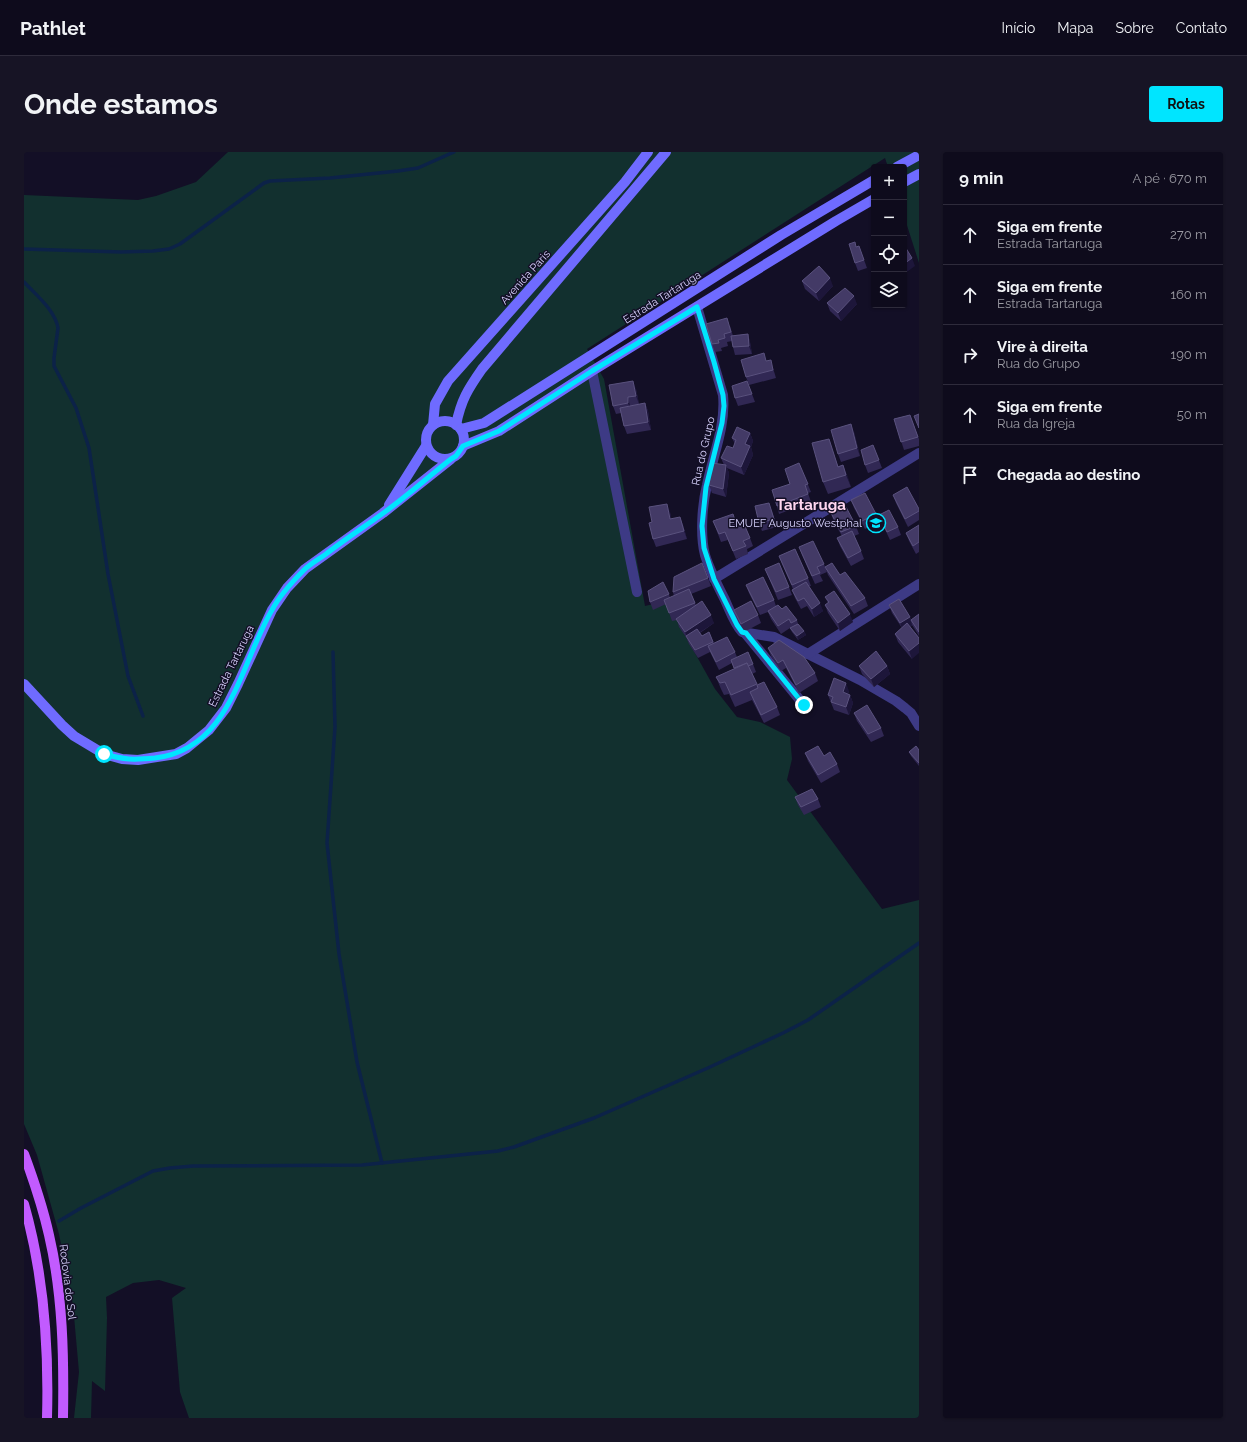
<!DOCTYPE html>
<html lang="pt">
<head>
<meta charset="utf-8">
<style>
  :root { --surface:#0e0b1c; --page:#171425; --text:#f1f3f6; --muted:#9b9ba3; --line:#2e2b3b; --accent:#00e5ff }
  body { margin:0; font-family:Raleway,sans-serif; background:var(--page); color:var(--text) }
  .controls { position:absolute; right:12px; top:12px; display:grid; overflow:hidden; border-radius:4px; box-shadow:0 1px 3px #0004 }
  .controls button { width:36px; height:36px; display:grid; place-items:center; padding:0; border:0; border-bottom:1px solid var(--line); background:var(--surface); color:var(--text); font:20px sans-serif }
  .stop { position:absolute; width:12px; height:12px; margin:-9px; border:3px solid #00e5ff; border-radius:50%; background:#fff }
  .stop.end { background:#00e5ff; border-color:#fff; box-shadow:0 1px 4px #0008 }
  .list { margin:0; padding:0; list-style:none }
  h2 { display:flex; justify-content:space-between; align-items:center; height:52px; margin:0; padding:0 16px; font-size:17px }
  h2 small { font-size:13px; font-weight:400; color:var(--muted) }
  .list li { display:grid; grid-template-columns:26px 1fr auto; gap:12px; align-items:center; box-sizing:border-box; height:60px; padding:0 16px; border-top:1px solid var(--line) }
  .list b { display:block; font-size:15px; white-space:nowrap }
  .list p { margin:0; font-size:13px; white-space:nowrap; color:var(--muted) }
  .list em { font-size:13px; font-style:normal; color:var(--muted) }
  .icon { flex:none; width:22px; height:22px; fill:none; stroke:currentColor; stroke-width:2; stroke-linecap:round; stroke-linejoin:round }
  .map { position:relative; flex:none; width:895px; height:1266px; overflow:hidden; border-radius:4px }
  header { display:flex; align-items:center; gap:24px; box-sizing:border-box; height:56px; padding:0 20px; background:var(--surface); border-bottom:1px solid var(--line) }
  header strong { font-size:19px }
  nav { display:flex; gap:22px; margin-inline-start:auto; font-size:14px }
  .intro { display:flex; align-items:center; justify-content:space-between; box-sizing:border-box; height:96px; padding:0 24px }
  h1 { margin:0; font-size:28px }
  .button { padding:10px 18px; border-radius:4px; background:var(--accent); color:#111; font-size:14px; font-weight:700 }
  main { display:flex; gap:24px; padding:0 24px }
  aside { flex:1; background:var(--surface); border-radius:4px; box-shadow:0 1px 3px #0004 }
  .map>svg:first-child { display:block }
  .green { fill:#12302f }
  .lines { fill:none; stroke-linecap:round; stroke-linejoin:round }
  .stream { stroke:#0c2248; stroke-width:3.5 }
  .street { stroke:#3d3a85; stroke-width:10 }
  .secondary { stroke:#6f6bff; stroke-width:10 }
  .primary { stroke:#c25bff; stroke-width:10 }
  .wall { fill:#312854 }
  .shaded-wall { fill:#1d163a }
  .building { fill:#433a66; stroke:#5a527e }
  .route { stroke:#00e5ff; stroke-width:5 }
  .labels { text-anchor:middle; stroke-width:3; stroke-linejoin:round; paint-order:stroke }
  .street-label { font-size:11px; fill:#d9d4ff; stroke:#130f26 }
  .poi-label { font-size:11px; fill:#d9d4ff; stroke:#130f26; text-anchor:end }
  .district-label { font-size:15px; font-weight:bold; fill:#ffd6f0; stroke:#130f26 }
</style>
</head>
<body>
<header>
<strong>Pathlet</strong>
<nav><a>Início</a><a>Mapa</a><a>Sobre</a><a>Contato</a></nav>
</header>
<div class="intro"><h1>Onde estamos</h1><a class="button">Rotas</a></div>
<main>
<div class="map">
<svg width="895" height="1266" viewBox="0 0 895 1266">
  <rect width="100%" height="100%" fill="#130f26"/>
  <path class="green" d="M 204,0 L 895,0 L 895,111 L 880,64 L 880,15 L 864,15 L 861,6 L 563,197 L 580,227 L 621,454 L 642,449 L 691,537 L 713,565 L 736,570 L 766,585 L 768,607 L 763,628 L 858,757 L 895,748 L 895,1266 L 165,1266 L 156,1240 L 148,1146 L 162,1136 L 135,1128 L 109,1131 L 82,1145 L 83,1166 L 81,1239 L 68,1229 L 67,1266 L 50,1266 L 55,1220 L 49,1153 L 35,1082 L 13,1003 L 0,972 L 0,43 L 114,48 L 132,44 L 172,30 Z"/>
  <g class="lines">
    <g class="stream">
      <path d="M 0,97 L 97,100 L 129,99 L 145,97 L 156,92 L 240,31 L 246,29 L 306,26 L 374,19 L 394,16 L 430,0"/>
      <path d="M 0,130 C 12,143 31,158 34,176 L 30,206 L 30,214 L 52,256 L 65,296 L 84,422 L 104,524 L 119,564"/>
      <path d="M 309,500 L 311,575 L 303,691 L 315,802 L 333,910 L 358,1011"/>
      <path d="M 35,1069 L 57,1056 L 129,1019 L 146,1016 L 169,1014 L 338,1013 L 474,999 L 490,995 L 570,966 L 686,915 L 759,881 L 784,868 L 895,791"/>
    </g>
    <g class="street">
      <path d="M 673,155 L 699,243 C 702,274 689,303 683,333 C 678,353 676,384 681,403 C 686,419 694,434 701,448 C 706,459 710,471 718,480 L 750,485 L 836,528 L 872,549 L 881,556 L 887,561 L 895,574"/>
      <path d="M 568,219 L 613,440"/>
      <path d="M 690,427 L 895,301"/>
      <path d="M 721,481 L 780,553"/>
      <path d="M 784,502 L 895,432"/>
    </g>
    <g class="secondary">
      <path d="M 873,15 L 895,3"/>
      <path d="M 880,30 L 895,22"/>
      <circle cx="421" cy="288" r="19"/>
      <path d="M 409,273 L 411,252 L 424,229 L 601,30 L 624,0"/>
      <path d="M 432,273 C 437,248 444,237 458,217 L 642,0"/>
      <path d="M 437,277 L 460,271 L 757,83 L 850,28"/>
      <path d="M 439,294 L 475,279 L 568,219 L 812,69 L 850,47"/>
      <path d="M 365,353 L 402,294"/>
      <path d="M 0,532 L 38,573 L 50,584 L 80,602 L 98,607 L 114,608 L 152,602 L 163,596 L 185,578 L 202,556 L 214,532 L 248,458 L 263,436 L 281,417 L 359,361 L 427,307"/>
    </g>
    <g class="primary">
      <path d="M 0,1002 C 10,1029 19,1056 25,1083 C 39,1143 40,1205 39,1266"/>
      <path d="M 0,1052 C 20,1122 25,1194 23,1266"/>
    </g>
  </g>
  <g class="wall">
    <path d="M 835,94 L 843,116 L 834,119 L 831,111 Z"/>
    <path d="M 778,129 L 809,134 L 795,149 L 781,137 Z"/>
    <path d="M 803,151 L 833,152 L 817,169 L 806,159 Z"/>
    <path d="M 706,174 L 709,184 L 724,182 L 726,190 L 728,202 L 711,203 L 709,195 L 708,189 L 703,190 L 704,194 L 697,196 L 698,199 L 691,200 L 688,192 Z"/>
    <path d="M 743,209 L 749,216 L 752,226 L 725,233 L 722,225 Z"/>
    <path d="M 612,237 L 615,252 L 621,251 L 624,259 L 627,278 L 603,282 L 600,274 L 597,261 L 592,262 L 589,254 Z"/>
    <path d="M 728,242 L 731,250 L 714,254 L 711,246 Z"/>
    <path d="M 886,263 L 895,287 L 895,294 L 880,298 L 870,267 Z"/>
    <path d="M 830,280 L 836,304 L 817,310 L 814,302 Z"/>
    <path d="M 726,281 L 729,289 L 727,295 L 729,303 L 720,323 L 703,316 L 705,321 L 702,345 L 688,341 L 685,333 L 700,313 L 697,306 L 709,296 L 711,292 L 708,286 Z"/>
    <path d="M 805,287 L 814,314 L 819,313 L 827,335 L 804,342 L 799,330 Z"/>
    <path d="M 849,293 L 858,316 L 844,321 L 841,313 Z"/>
    <path d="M 775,311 L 787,340 L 784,341 L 787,350 L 755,362 L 753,354 L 766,332 Z"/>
    <path d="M 869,343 L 895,357 L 895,368 L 884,375 L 872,351 Z"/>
    <path d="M 827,348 L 852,362 L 855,370 L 841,377 L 830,356 Z"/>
    <path d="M 748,359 L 753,375 L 738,379 L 735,371 Z"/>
    <path d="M 646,360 L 647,367 L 656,365 L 659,373 L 663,387 L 632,395 L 629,387 L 628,370 Z"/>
    <path d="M 807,361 L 832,374 L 835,382 L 830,384 L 837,399 L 840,407 L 827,414 L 816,394 L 813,386 L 818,384 L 810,370 Z"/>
    <path d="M 855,363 L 874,375 L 877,383 L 866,388 L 858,371 Z"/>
    <path d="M 689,369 L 714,375 L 726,386 L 729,394 L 723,397 L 724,402 L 712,407 L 704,388 L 697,390 Z"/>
    <path d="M 895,373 L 895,400 L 892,402 L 885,389 L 882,381 Z"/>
    <path d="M 775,395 L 800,412 L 803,420 L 796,423 L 799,429 L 791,432 L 778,403 Z"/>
    <path d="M 755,404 L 784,426 L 787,434 L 785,434 L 799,459 L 790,465 L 783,454 L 777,457 L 771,446 L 768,438 L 769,437 L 758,412 Z"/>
    <path d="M 801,415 L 816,423 L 841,446 L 844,454 L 830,462 L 804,423 Z"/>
    <path d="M 741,417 L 765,435 L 768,443 L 754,448 Z"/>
    <path d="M 684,426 L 687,434 L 667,442 L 672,453 L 690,471 L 676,481 L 678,484 L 685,480 L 690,491 L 711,500 L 713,505 L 729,512 L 732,520 L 728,522 L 733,533 L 753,555 L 756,563 L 740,571 L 728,548 L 711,555 L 705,542 L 700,543 L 697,537 L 692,525 L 710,517 L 708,511 L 695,518 L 686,500 L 674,506 L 665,492 L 662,485 L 655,475 L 653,468 L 648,469 L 642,452 L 629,458 L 626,450 L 645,442 L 646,446 L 650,444 L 649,440 Z"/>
    <path d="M 722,433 L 750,448 L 752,454 L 773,468 L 774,472 L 780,479 L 782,483 L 774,488 L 768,480 L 766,476 L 757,482 L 747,467 L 744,460 L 736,463 L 725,441 Z"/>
    <path d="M 801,445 L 829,470 L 816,479 L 804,461 L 801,453 L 804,451 Z"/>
    <path d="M 865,453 L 886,465 L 887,468 L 895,462 L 895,484 L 890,476 L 888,473 L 886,475 L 888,507 L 874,490 L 871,482 L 878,476 L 868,461 Z"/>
    <path d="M 710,458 L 734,463 L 737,471 L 720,480 L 713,466 Z"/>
    <path d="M 744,496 L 791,521 L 794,529 L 775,541 L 762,516 L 757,519 L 747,504 Z"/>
    <path d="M 835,514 L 863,514 L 866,522 L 850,535 L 838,522 Z"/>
    <path d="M 825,539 L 824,542 L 826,543 L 829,551 L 825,563 L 810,558 L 804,543 Z"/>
    <path d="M 830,561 L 857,576 L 860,584 L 847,590 L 833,569 Z"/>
    <path d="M 895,598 L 895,614 L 887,604 L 885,600 Z"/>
    <path d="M 781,601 L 800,604 L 813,612 L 816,620 L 797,631 L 784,609 Z"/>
    <path d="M 771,645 L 794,647 L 797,655 L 780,663 L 774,653 Z"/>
  </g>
  <g class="shaded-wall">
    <path d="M 888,106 L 891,114 L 880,122 L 880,112 Z"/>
    <path d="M 806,126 L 809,134 L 795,149 L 792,141 Z"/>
    <path d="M 830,144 L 833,152 L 817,169 L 814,161 Z"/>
    <path d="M 724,182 L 726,190 L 728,202 L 725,194 Z"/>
    <path d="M 609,229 L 612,237 L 615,252 L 612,244 Z"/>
    <path d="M 604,245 L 606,254 L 607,259 L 604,251 Z"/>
    <path d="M 621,251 L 624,259 L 627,278 L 624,270 Z"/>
    <path d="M 827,272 L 830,280 L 836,304 L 833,296 Z"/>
    <path d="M 726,281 L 729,289 L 727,295 L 729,303 L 720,323 L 717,315 L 721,292 Z"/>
    <path d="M 702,313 L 705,321 L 702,345 L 699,337 Z"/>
    <path d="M 819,313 L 824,325 L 827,335 L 822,323 Z"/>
    <path d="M 745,351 L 748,359 L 753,375 L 750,367 Z"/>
    <path d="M 643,352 L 646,360 L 649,375 L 646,367 Z"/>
    <path d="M 656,365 L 659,373 L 663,387 L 660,379 Z"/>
    <path d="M 796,451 L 799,459 L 790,465 L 788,457 Z"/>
    <path d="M 826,462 L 829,470 L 816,479 L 814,471 Z"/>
    <path d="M 687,463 L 690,471 L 664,488 L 661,480 Z"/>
    <path d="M 886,465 L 888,473 L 879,479 L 876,471 Z"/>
    <path d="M 780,479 L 782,483 L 774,488 L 773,484 Z"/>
    <path d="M 895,491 L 895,501 L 888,507 L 885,499 Z"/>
    <path d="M 863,514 L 866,522 L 850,535 L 847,527 Z"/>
    <path d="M 822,531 L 825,539 L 822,548 L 819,540 Z"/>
    <path d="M 826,543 L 829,551 L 825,563 L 822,555 Z"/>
  </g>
  <g class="building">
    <path d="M 831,90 L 832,95 L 835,94 L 840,108 L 831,111 L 825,92 Z"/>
    <path d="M 880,93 L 888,106 L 880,112 Z"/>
    <path d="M 795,114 L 806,126 L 792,141 L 778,129 Z"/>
    <path d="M 821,136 L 830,144 L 814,161 L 803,151 Z"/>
    <path d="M 703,166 L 707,180 L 700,182 L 701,186 L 694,188 L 695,191 L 688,192 L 682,172 Z"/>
    <path d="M 724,182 L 725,194 L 709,195 L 707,184 Z"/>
    <path d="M 740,201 L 742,209 L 747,208 L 749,218 L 722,225 L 717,208 Z"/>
    <path d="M 609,229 L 612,244 L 604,245 L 604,251 L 589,254 L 585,233 Z"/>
    <path d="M 723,229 L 728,242 L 711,246 L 708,234 Z"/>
    <path d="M 621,251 L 624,270 L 600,274 L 596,256 Z"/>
    <path d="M 895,262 L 895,276 L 890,264 Z"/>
    <path d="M 886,263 L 894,285 L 877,290 L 870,267 Z"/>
    <path d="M 827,272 L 833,296 L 814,302 L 807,278 Z"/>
    <path d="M 713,275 L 726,281 L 721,292 L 726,294 L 717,315 L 697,306 L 703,294 L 709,296 L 712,288 L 708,286 Z"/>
    <path d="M 805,287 L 814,315 L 819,313 L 822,323 L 799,330 L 788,291 Z"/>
    <path d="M 849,293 L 855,308 L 841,313 L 837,298 Z"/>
    <path d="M 688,311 L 702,313 L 699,337 L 685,333 Z"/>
    <path d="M 775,311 L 784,332 L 781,333 L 784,342 L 753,354 L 748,338 L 766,332 L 761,317 Z"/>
    <path d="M 883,335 L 895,357 L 895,359 L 881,367 L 869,343 Z"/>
    <path d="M 841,341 L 852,362 L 838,369 L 827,348 Z"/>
    <path d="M 745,351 L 750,367 L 735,371 L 731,354 Z"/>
    <path d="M 643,352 L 646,367 L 656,365 L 660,379 L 629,387 L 625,371 L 628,370 L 625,355 Z"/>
    <path d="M 822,355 L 832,374 L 817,380 L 807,361 Z"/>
    <path d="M 865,358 L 874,375 L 863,380 L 855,363 Z"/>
    <path d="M 709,362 L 713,375 L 720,372 L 726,386 L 719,389 L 722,394 L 709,399 L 701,380 L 695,382 L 689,369 Z"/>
    <path d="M 895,373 L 895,390 L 889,394 L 882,381 Z"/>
    <path d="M 828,379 L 837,399 L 824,406 L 813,386 Z"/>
    <path d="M 789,389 L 800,412 L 793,415 L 796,421 L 788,424 L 775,395 Z"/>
    <path d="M 771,397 L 784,426 L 768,433 L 755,404 Z"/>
    <path d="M 678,411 L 684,426 L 649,440 L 650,425 Z"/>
    <path d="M 755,411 L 765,435 L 752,440 L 741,417 Z"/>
    <path d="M 808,411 L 816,423 L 821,420 L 841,446 L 827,454 L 801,415 Z"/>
    <path d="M 739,425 L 750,448 L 733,455 L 722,433 Z"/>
    <path d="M 639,430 L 645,442 L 626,450 L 624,439 Z"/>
    <path d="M 782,430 L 796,451 L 788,457 L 780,446 L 774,449 L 768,438 Z"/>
    <path d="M 665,437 L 671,451 L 645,461 L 640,448 Z"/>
    <path d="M 810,439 L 826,462 L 814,471 L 801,453 L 805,450 L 801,445 Z"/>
    <path d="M 875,447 L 886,465 L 876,471 L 865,453 Z"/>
    <path d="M 678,449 L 687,463 L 661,480 L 652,467 Z"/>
    <path d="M 727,449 L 734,463 L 717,472 L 710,458 Z"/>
    <path d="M 754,453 L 758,457 L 762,454 L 773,468 L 767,471 L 765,467 L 754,474 L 744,459 Z"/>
    <path d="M 895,462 L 895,480 L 887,468 Z"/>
    <path d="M 883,471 L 895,486 L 895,491 L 885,499 L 871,482 Z"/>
    <path d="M 774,472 L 780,479 L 773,484 L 766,476 Z"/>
    <path d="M 673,477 L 678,484 L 685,480 L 689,490 L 671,498 L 662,484 Z"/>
    <path d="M 703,485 L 711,500 L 692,510 L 684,494 Z"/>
    <path d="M 755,488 L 780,505 L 791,521 L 772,533 L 759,508 L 754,511 L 744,496 Z"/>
    <path d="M 852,499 L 863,514 L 847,527 L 835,514 Z"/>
    <path d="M 724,500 L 729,512 L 724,514 L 723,511 L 710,516 L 707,508 Z"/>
    <path d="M 723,511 L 733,532 L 707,543 L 701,530 L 696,531 L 692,525 Z"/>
    <path d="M 810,526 L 822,531 L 819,540 L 826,543 L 822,555 L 807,550 L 809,545 L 804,543 Z"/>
    <path d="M 740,530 L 753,555 L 737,563 L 726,540 L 734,536 L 733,533 Z"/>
    <path d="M 843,553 L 857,576 L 844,582 L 830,561 Z"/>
    <path d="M 794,594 L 800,604 L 806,600 L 813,612 L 794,623 L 781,601 Z"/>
    <path d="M 892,594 L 895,598 L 895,611 L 885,600 Z"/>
    <path d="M 788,637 L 794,647 L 777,655 L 771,645 Z"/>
  </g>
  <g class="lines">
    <path class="route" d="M 80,602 C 101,608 109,608 131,606 C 207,597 216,512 248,458 C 256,443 268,430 280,418 C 286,412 295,407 302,402 C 320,388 340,375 358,362 C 382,345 404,325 427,307 L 432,304 L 439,294 L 475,279 L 568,219 L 673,155 L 690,210 L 699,243 L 700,254 L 698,271 L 682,335 L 678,374 L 680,396 L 690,427 L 713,473 L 718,480 L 722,481 L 780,553"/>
  </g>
  <defs>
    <symbol id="school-ring" viewBox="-11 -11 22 22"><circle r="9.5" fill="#130f26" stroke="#00e5ff" stroke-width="1.5"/><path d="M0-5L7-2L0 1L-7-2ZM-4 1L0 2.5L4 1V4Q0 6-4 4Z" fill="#00e5ff"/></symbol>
  </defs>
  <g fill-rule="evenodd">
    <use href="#school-ring" x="841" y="360" width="22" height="22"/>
  </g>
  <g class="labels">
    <g class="street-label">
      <text transform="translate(501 125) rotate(-48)" y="4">Avenida Paris</text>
      <text transform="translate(638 145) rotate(-32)" y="4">Estrada Tartaruga</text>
      <text transform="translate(679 299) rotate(-77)" y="4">Rua do Grupo</text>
      <text transform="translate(207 514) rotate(-64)" y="4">Estrada Tartaruga</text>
      <text transform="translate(44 1130) rotate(83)" y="4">Rodovia do Sol</text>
    </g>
    <g class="poi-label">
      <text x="838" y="375">EMUEF Augusto Westphal</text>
    </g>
    <g class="district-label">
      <text x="787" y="358">Tartaruga</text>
    </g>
  </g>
</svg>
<div class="controls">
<button>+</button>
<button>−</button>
<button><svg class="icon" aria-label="locate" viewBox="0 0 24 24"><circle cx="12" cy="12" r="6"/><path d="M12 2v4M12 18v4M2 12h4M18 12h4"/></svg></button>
<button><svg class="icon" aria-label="layers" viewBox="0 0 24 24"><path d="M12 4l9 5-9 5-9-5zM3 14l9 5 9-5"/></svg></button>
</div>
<div class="stop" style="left:80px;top:602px"></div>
<div class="stop end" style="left:780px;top:553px"></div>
</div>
<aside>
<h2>9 min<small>A pé · 670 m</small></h2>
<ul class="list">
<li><svg class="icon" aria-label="ahead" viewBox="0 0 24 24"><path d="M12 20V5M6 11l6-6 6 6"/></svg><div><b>Siga em frente</b><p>Estrada Tartaruga</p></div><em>270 m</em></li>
<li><svg class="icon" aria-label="ahead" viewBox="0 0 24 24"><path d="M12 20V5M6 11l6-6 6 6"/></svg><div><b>Siga em frente</b><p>Estrada Tartaruga</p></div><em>160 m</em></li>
<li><svg class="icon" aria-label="right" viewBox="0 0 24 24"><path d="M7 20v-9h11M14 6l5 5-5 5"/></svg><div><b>Vire à direita</b><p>Rua do Grupo</p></div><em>190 m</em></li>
<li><svg class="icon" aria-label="ahead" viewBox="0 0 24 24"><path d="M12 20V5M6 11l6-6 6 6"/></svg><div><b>Siga em frente</b><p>Rua da Igreja</p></div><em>50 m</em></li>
<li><svg class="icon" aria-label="arrive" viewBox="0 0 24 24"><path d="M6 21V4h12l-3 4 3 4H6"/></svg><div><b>Chegada ao destino</b></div></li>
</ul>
</aside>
</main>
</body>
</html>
